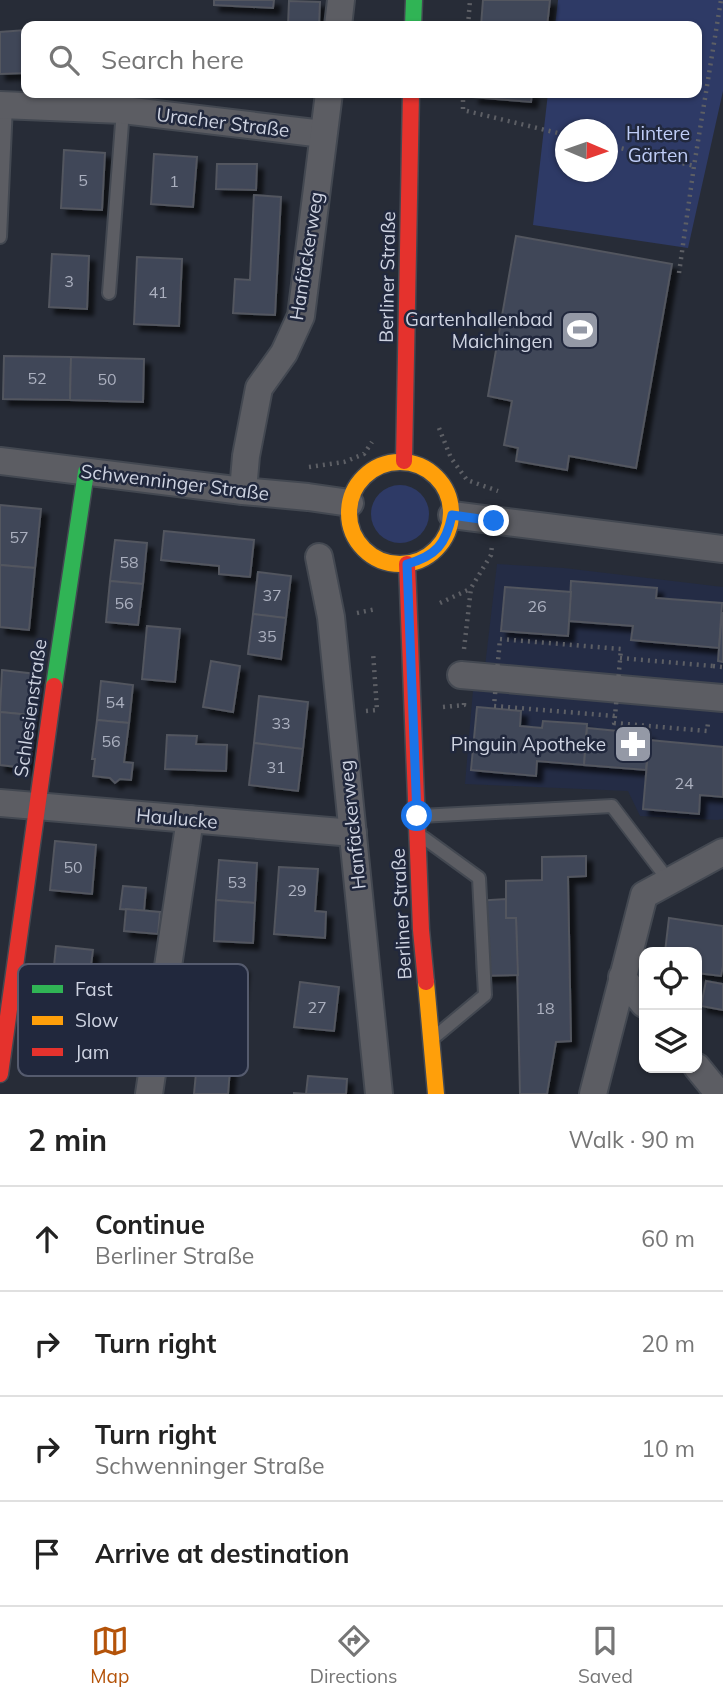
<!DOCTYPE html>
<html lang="en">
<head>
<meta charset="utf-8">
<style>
  :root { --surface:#fff; --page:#f6f6f6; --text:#222; --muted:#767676; --line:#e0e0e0; --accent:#b45309 }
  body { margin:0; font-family:Mulish,sans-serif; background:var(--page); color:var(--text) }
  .controls { position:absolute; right:21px; bottom:21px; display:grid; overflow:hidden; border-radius:14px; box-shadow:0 2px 5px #0004 }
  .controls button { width:63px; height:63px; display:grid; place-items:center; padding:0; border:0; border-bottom:2px solid var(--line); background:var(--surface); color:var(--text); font:35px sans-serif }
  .compass { position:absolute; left:555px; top:119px; width:63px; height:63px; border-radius:50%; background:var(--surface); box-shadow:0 2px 5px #0004; rotate:92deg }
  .stop { position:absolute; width:21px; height:21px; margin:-16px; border:5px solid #1a73e8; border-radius:50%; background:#fff }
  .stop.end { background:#1a73e8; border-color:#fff; box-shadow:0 2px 7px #0008 }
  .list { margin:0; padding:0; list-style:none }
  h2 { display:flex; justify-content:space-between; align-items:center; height:91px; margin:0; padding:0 28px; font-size:30px }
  h2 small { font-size:23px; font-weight:400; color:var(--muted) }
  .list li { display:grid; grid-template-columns:46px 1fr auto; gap:21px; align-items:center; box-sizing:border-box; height:105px; padding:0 28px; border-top:2px solid var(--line) }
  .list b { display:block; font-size:26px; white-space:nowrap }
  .list p { margin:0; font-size:23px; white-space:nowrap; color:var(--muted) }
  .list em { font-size:23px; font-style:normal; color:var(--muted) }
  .icon { flex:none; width:38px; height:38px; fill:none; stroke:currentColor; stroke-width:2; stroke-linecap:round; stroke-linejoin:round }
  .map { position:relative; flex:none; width:723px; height:1094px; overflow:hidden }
  .search { position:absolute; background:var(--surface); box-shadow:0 2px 5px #0004; left:21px; right:21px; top:21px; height:77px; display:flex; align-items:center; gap:18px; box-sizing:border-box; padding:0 24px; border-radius:14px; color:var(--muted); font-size:26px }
  .sheet { height:511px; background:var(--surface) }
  nav { display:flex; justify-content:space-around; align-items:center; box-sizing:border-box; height:98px; border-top:2px solid var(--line); background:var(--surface); font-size:19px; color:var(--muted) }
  nav a { display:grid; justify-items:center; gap:4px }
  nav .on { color:var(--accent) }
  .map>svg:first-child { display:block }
  .built { fill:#242c45 }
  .green { fill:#2e3a66; fill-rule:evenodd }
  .building { fill:#414658; stroke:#52565f; stroke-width:2; filter:url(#shadow) }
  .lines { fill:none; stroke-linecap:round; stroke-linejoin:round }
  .lane-casing { stroke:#434851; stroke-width:16 }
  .street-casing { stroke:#434851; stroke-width:30 }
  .fast-casing { stroke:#434851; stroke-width:19 }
  .slow-casing { stroke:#434851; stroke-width:19 }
  .jam-casing { stroke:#434851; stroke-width:19 }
  .path { stroke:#5d5f65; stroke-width:4.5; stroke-dasharray:2 5; stroke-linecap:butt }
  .lane { stroke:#5c5d63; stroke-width:12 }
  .street { stroke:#5c5d63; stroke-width:26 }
  .fast { stroke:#30b455; stroke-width:16 }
  .slow { stroke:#ff9f0a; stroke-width:16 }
  .jam { stroke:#e5322d; stroke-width:16 }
  .route { stroke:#1a73e8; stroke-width:9 }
  .labels { text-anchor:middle; stroke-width:5; stroke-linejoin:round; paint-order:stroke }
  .number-label { font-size:16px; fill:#abb0bf }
  .street-label { font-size:19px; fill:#ced3e1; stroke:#21283d }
  .park-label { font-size:19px; fill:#bfcdf7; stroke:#21283d }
  .poi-label { font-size:19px; fill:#ced3e1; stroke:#21283d; text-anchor:end }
  .key { fill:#21283d; stroke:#555b6e; stroke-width:2 }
  .key-label { font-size:19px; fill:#ced3e1 }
</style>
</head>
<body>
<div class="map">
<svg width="723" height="1094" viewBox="0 0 723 1094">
  <defs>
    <filter id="shadow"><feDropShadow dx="6" dy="6" stdDeviation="2" flood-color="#0009"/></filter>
  </defs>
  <rect width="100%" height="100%" fill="#272c37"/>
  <path class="built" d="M 497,564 L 564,568 L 723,587 L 723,819 L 717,820 L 640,816 L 628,791 L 465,784 L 473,690 L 482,692 Z"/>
  <g class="green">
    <path d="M 558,0 L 723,0 L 723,91 L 688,248 L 533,225 L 548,93 L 697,93 L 697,26 L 555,26 ZM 566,130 L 608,130 L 608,172 L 566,172 Z"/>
    <circle cx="400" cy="514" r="29"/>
  </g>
  <g class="building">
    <path d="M 214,0 L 274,0 L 273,8 L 214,5 Z"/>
    <path d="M 483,0 L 550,0 L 547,26 L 481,26 Z"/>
    <path d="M 289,1 L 320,2 L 319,26 L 288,26 Z"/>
    <path d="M 26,30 L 26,73 L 0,74 L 0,32 Z"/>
    <path d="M 474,93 L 532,93 L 531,102 L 473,97 Z"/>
    <path d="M 64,150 L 105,153 L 102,210 L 61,208 Z"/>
    <path d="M 154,154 L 197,157 L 193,207 L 151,204 Z"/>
    <path d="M 217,164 L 257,164 L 256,190 L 216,189 Z"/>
    <path d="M 254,195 L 281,197 L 275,315 L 233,313 L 235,279 L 250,280 Z"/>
    <path d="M 516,236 L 672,264 L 636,468 L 569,456 L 567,470 L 516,461 L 518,448 L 504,445 L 512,401 L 488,396 Z"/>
    <path d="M 52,254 L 89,256 L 87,309 L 49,307 Z"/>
    <path d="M 137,257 L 182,259 L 179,326 L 134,324 Z"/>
    <path d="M 4,356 L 71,357 L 70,400 L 3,399 Z"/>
    <path d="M 71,357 L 144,359 L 143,402 L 70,400 Z"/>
    <path d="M 0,505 L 41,509 L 35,568 L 0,565 Z"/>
    <path d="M 164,531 L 254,540 L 250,577 L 219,574 L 219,566 L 161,560 Z"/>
    <path d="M 115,540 L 147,543 L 143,584 L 110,581 Z"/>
    <path d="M 0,565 L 35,568 L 29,630 L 0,627 Z"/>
    <path d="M 258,572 L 291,576 L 286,618 L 253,614 Z"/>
    <path d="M 110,581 L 143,584 L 138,625 L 106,622 Z"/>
    <path d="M 571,581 L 657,588 L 656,598 L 722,603 L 719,648 L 631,640 L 633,626 L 569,621 Z"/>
    <path d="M 505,587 L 571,592 L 568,636 L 501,631 Z"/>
    <path d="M 722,613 L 723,613 L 723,662 L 718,661 Z"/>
    <path d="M 253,614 L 286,618 L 281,659 L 248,654 Z"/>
    <path d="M 147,626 L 180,629 L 175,682 L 142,679 Z"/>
    <path d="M 211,661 L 240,666 L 233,712 L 203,707 Z"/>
    <path d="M 2,670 L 36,674 L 31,715 L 0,712 Z"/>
    <path d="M 101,681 L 133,685 L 129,723 L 97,720 Z"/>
    <path d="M 259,696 L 308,702 L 303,749 L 254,743 Z"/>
    <path d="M 477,707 L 521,711 L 520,726 L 542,728 L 543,721 L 587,724 L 584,765 L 537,761 L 536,776 L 471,770 Z"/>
    <path d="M 0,712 L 31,715 L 26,768 L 0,765 Z"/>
    <path d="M 97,720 L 129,723 L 124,762 L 133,763 L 131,780 L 120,779 L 115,783 L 110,778 L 93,776 L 95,759 L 92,759 Z"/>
    <path d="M 587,728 L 649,734 L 646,770 L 584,765 Z"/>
    <path d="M 167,735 L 197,736 L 196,744 L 227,745 L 226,771 L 165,769 Z"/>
    <path d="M 649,740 L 723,747 L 723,797 L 700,795 L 699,814 L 643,809 Z"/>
    <path d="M 254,743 L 303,749 L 298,791 L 249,785 Z"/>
    <path d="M 55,841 L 96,845 L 92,894 L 50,890 Z"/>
    <path d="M 586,856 L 586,876 L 568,877 L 571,1041 L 556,1042 L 547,1094 L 520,1094 L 516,918 L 506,918 L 506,881 L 542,880 L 542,857 Z"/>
    <path d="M 219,860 L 257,863 L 255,903 L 216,900 Z"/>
    <path d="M 279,867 L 318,869 L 315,911 L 326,912 L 325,938 L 274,934 Z"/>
    <path d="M 123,886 L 146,888 L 144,911 L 120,909 Z"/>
    <path d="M 506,899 L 506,918 L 516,918 L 518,975 L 477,976 L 475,901 Z"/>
    <path d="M 216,900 L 255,903 L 253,943 L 214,941 Z"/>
    <path d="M 126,909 L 160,912 L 158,934 L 124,931 Z"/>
    <path d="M 669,918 L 723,926 L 723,966 L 721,976 L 697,973 L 697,952 L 665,952 Z"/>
    <path d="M 56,946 L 93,950 L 88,989 L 52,986 Z"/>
    <path d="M 208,964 L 243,967 L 237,1027 L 202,1024 Z"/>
    <path d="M 706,981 L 723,984 L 723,1010 L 701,1006 Z"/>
    <path d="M 300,982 L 339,987 L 334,1031 L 294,1027 Z"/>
    <path d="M 199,1041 L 232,1044 L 228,1094 L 194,1094 Z"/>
    <path d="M 308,1076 L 347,1079 L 346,1094 L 294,1094 L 294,1093 L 306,1094 Z"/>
  </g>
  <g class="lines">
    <defs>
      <g id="lane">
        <path d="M 0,237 L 6,105"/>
        <path d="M 109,293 L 123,110"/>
        <path d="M 420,816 L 612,806 L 669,881"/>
        <path d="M 424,838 L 479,878 L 485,995 L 437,1035"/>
      </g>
      <g id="street">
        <path d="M 338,26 L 341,0"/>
        <path d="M 0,105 L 123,110 L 323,134"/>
        <path d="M 0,461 L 243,491 L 308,497 L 350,503"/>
        <path d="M 243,491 L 246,456 L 259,388 L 284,353 L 301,316 L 329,93"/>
        <path d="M 452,515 L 723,549"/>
        <path d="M 319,557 L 331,617 L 379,1094"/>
        <path d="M 461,675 L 723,698"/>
        <path d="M 0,803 L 353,833"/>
        <path d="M 622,977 L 644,1004"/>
        <path d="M 697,1067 L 719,1094"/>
        <path d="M 149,1094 L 190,819"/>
        <path d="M 593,1094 L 644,895 L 723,852"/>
      </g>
      <g id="fast">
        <path d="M 413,26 L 414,0"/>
        <path d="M 54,686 L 86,472"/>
      </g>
      <g id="slow">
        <circle cx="400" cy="513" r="51"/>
        <path d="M 426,982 L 436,1094"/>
      </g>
      <g id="jam">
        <path d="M 404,461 L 411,93"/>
        <path d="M 407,564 L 421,930 L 426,982"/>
        <path d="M 0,1074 L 54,686"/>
      </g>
    </defs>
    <use href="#lane" class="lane-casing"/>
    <use href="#street" class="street-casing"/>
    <use href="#fast" class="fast-casing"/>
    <use href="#slow" class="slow-casing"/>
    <use href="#jam" class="jam-casing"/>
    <g class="path">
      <path d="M 468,26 L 470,0"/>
      <path d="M 463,93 L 463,110 L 566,135"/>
      <path d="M 608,145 L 694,166"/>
      <path d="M 679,273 L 694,166 L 721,0"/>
      <path d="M 439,428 L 451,458 L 467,480 L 498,491"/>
      <path d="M 309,467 L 344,462 L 364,454 L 372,442"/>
      <path d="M 440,603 L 470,589"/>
      <path d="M 357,613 L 376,609"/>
      <path d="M 500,639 L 621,649 L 615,716 L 494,706 Z"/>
      <path d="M 464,649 L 471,588 L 491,555 L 492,545"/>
      <path d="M 620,658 L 713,666 L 712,670"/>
      <path d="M 713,666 L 723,667"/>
      <path d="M 443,707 L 464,705 L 464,703"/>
      <path d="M 366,711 L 377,710 L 373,652"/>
      <path d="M 615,716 L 614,723 L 707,731 L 708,723"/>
    </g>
    <use href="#lane" class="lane"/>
    <use href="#street" class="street"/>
    <use href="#fast" class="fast"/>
    <use href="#slow" class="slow"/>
    <use href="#jam" class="jam"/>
  </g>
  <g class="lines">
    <path class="route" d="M 417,816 L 407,564 C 436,556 446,544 452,515 L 494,521"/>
  </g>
  <defs>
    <symbol id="stadium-square" viewBox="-11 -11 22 22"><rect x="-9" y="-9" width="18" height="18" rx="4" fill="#9499a6" stroke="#21283d"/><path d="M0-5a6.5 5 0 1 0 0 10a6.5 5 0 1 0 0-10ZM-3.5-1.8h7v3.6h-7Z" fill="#fff"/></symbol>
    <symbol id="pharmacy-square" viewBox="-11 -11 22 22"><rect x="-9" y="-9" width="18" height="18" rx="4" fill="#9499a6" stroke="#21283d"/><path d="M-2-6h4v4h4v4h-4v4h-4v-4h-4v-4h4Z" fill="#fff"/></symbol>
  </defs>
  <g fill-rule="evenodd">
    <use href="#stadium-square" x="558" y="308" width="44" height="44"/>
    <use href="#pharmacy-square" x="611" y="722" width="44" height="44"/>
  </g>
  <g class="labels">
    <g class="number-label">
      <text x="83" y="186">5</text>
      <text x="174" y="187">1</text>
      <text x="69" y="287">3</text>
      <text x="158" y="298">41</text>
      <text x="37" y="384">52</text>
      <text x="107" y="385">50</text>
      <text x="19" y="543">57</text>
      <text x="129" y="568">58</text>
      <text x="272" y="601">37</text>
      <text x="124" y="609">56</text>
      <text x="537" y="612">26</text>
      <text x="267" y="642">35</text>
      <text x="115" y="708">54</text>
      <text x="281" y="729">33</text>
      <text x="111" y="747">56</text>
      <text x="276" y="773">31</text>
      <text x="684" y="789">24</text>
      <text x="73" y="873">50</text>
      <text x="237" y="888">53</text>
      <text x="297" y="896">29</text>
      <text x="317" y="1013">27</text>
      <text x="545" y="1014">18</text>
    </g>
    <g class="street-label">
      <text transform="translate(223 122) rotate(7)" y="7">Uracher Straße</text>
      <text transform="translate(306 256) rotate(-81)" y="7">Hanfäckerweg</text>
      <text transform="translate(387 277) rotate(-89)" y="7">Berliner Straße</text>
      <text transform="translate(175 482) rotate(7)" y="7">Schwenninger Straße</text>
      <text transform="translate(30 708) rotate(-82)" y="7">Schlesienstraße</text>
      <text transform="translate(177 818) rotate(5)" y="7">Haulucke</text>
      <text transform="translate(352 825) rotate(-96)" y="7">Hanfäckerweg</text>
      <text transform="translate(401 914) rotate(-93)" y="7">Berliner Straße</text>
    </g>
    <g class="park-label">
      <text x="658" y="140">Hintere<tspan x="658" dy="22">Gärten</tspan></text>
    </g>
    <g class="poi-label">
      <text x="553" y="326">Gartenhallenbad<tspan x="553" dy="22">Maichingen</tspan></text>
      <text x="606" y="751">Pinguin Apotheke</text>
    </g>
  </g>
  <rect x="18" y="964" width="230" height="112" rx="10" class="key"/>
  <rect x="32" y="985" width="31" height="8" fill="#30b455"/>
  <rect x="32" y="1016" width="31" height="9" fill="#ff9f0a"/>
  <rect x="32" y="1048" width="31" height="8" fill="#e5322d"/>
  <g class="key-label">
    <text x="75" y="996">Fast</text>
    <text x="75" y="1027">Slow</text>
    <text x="75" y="1059">Jam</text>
  </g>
</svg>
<div class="controls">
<button><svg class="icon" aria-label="locate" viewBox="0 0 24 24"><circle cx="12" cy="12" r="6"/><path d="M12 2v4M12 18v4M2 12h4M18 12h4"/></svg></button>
<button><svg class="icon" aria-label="layers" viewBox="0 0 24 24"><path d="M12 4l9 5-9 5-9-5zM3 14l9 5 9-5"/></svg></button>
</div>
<svg class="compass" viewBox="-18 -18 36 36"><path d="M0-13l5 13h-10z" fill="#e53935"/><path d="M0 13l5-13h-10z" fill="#767676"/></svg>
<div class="stop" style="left:417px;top:816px"></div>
<div class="stop end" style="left:494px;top:521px"></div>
<div class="search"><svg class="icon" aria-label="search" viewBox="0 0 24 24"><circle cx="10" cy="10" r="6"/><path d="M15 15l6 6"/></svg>Search here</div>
</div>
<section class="sheet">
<h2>2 min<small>Walk · 90 m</small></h2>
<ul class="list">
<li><svg class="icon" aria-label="ahead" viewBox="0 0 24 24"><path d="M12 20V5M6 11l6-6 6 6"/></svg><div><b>Continue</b><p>Berliner Straße</p></div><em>60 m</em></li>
<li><svg class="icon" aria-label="right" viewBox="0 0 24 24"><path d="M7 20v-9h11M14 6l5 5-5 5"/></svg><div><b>Turn right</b></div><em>20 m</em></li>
<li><svg class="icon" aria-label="right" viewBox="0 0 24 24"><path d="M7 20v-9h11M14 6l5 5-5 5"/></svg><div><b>Turn right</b><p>Schwenninger Straße</p></div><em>10 m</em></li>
<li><svg class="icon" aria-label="arrive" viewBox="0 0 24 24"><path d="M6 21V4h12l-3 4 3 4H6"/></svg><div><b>Arrive at destination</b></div></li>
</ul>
</section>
<nav>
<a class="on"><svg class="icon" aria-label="map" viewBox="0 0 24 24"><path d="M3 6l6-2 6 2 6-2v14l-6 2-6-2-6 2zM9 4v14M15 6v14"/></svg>Map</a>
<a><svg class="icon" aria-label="directions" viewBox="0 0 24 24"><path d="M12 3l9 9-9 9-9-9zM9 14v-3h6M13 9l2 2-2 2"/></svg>Directions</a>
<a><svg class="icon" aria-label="saved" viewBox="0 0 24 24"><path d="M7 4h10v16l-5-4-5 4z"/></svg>Saved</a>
</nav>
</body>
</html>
